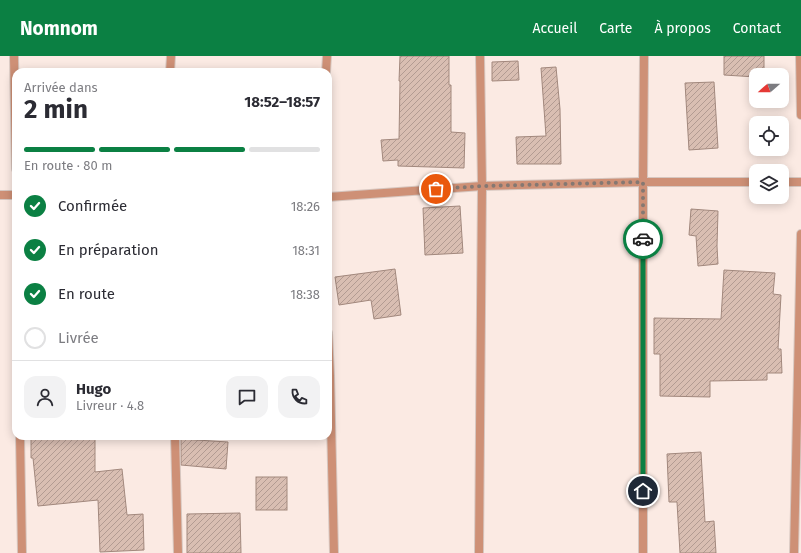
<!DOCTYPE html>
<html lang="fr">
<head>
<meta charset="utf-8">
<style>
  body { margin:0; font-family:"Fira Sans",sans-serif; background:#f2f2f3; color:#2b2b33; height:100vh; display:flex; flex-direction:column; font-size:15px; white-space:nowrap }
  * { box-sizing:border-box; margin:0 }
  p { font-size:13px; color:#7c7c81 }
  .icon { flex:none; width:22px; height:22px; fill:none; stroke:currentColor; stroke-width:2; stroke-linecap:round; stroke-linejoin:round }
  .map { position:relative; flex:1; overflow:hidden }
  .panel { position:absolute; left:12px; top:12px; width:320px; height:372px; display:flex; flex-direction:column; background:#fff; border-radius:12px; box-shadow:0 2px 10px #0003 }
  .panel>* { flex:none }
  .needle { width:26px; rotate:250deg }
  .controls { position:absolute; left:749px; top:12px; display:grid; gap:8px }
  .controls a { display:grid; place-items:center; width:40px; height:40px; border-radius:8px; background:#fff; box-shadow:0 2px 10px #0003; font-size:20px }
  .pin { position:absolute; display:grid; place-items:center; width:34px; height:34px; color:#fff; margin:-17px; border:2px solid #fff; border-radius:50%; box-shadow:0 1px 4px #0007 }
  .courier { position:absolute; display:grid; place-items:center; width:40px; height:40px; margin:-20px; border:3px solid #0b8043; border-radius:50%; background:#fff; color:#222; box-shadow:0 1px 5px #0007 }
  .summary em { font-style:normal; font-weight:700 }
  .summary div { display:flex; flex-direction:column-reverse }
  .summary { display:flex; align-items:center; justify-content:space-between; height:68px; padding:0 12px }
  h1 { font-size:26px; font-weight:700; line-height:30px }
  .bar { display:grid; grid-template-columns:repeat(4,1fr); gap:6px 4px; align-content:center; height:48px; padding:0 12px }
  .bar i { height:5px; border-radius:3px; background:#e1e1e2 }
  .bar .selected { background:#0b8043 }
  .bar p { grid-column:span 4 }
  .line { display:flex; align-items:center; gap:10px; padding:0 12px; border-top:1px solid #e1e1e2 }
  .line div { flex:1 }
  .round { display:grid; place-items:center; flex:none; width:42px; height:42px; border-radius:12px; background:#f2f2f3 }
  ol { padding:0 12px; list-style:none }
  li { display:flex; align-items:center; gap:12px; height:44px }
  li p { margin-inline-start:auto }
  li .icon { padding:4px; border-radius:50%; background:#0b8043; color:#fff; stroke-width:4 }
  li:last-child { color:#7c7c81 }
  li i { width:22px; height:22px; border:2px solid #e1e1e2; border-radius:50% }
  header { display:flex; align-items:center; gap:24px; box-sizing:border-box; height:56px; padding:0 20px; background:#0b8043; color:#fff }
  header strong { font-size:19px }
  nav { display:flex; gap:22px; margin-inline-start:auto; font-size:14px }
  .map>svg:first-child { display:block }
  .building { fill:url(#building-hatch); stroke:#a2887d }
  .lines { fill:none; stroke-linecap:round; stroke-linejoin:round }
  .minor-casing { stroke:#d7c7c0; stroke-width:10 }
  .minor { stroke:#ce9076; stroke-width:8 }
  .done { stroke:#857872; stroke-width:4; stroke-dasharray:0 7.2 }
  .route { stroke:#0b8043; stroke-width:5 }
</style>
</head>
<body>
<header>
<strong>Nomnom</strong>
<nav><a>Accueil</a><a>Carte</a><a>À propos</a><a>Contact</a></nav>
</header>
<div class="map">
<svg width="801" height="497" viewBox="0 0 801 497">
  <defs>
    <pattern id="building-hatch" width="6" height="6" patternUnits="userSpaceOnUse"><rect width="6" height="6" fill="#d9beb2"/><path d="M-1 1l2-2M0 6l6-6M5 7l2-2" fill="none" stroke="#b29b92"/></pattern>
  </defs>
  <rect width="100%" height="100%" fill="#fbeae3"/>
  <g class="building">
    <path d="M 400,0 L 449,0 L 449,29 L 451,29 L 451,76 L 465,77 L 464,112 L 398,110 L 398,104 L 383,105 L 381,84 L 399,83 L 400,25 L 399,25 Z"/>
    <path d="M 724,0 L 764,0 L 764,19 L 756,19 L 756,21 L 724,19 Z"/>
    <path d="M 518,5 L 519,24 L 492,25 L 492,6 Z"/>
    <path d="M 556,11 L 560,53 L 561,108 L 517,108 L 516,81 L 546,80 L 541,12 Z"/>
    <path d="M 714,26 L 718,92 L 689,94 L 685,27 Z"/>
    <path d="M 460,150 L 463,197 L 425,199 L 423,152 Z"/>
    <path d="M 691,153 L 718,155 L 717,190 L 718,208 L 698,210 L 696,180 L 689,179 Z"/>
    <path d="M 395,213 L 401,259 L 374,263 L 371,244 L 339,249 L 335,221 Z"/>
    <path d="M 724,214 L 775,217 L 773,238 L 781,239 L 778,293 L 781,293 L 782,317 L 767,317 L 767,324 L 710,325 L 710,341 L 660,340 L 660,298 L 654,298 L 654,262 L 721,263 Z"/>
    <path d="M 31,380 L 95,380 L 95,416 L 122,413 L 127,459 L 143,458 L 144,494 L 100,496 L 98,444 L 38,450 L 33,402 L 31,402 Z"/>
    <path d="M 181,383 L 228,386 L 226,413 L 181,409 Z"/>
    <path d="M 701,396 L 705,466 L 714,465 L 716,497 L 680,497 L 677,446 L 669,446 L 667,398 Z"/>
    <rect x="256" y="421" width="31" height="33"/>
    <path d="M 240,457 L 241,497 L 187,497 L 187,458 Z"/>
  </g>
  <g class="lines">
    <g class="minor-casing">
      <g id="minor">
        <path d="M 14,0 L 16,113"/>
        <path d="M 800,0 L 801,59"/>
        <path d="M 170,16 L 171,0"/>
        <path d="M 326,16 L 327,0"/>
        <path d="M 782,126 L 801,126"/>
        <path d="M 0,139 L 16,139"/>
        <path d="M 328,141 L 482,130 L 643,126 L 756,126"/>
        <path d="M 328,277 L 330,320 L 334,497"/>
        <path d="M 20,380 L 22,497"/>
        <path d="M 175,380 L 178,497"/>
        <path d="M 479,497 L 482,130 L 480,0"/>
        <path d="M 643,497 L 643,126 L 644,0"/>
        <path d="M 794,497 L 801,178"/>
      </g>
    </g>
    <use href="#minor" class="minor"/>
  </g>
  <g class="lines">
    <path class="done" d="M 436,133 L 482,130 L 643,126 L 643,183"/>
    <path class="route" d="M 643,183 L 643,435"/>
  </g>
</svg>
<div class="controls">
<a><svg class="needle" viewBox="-14 -14 28 28"><path d="M0-13l5 13h-10z" fill="#e53935"/><path d="M0 13l5-13h-10z" fill="#7c7c81"/></svg></a>
<a><svg class="icon" aria-label="locate" viewBox="0 0 24 24"><circle cx="12" cy="12" r="6"/><path d="M12 2v4M12 18v4M2 12h4M18 12h4"/></svg></a>
<a><svg class="icon" aria-label="layers" viewBox="0 0 24 24"><path d="M12 4l9 5-9 5-9-5zM3 14l9 5 9-5"/></svg></a>
</div>
<div class="pin" style="left:436px;top:133px;background:#ea580c"><svg class="icon" aria-label="bag" viewBox="0 0 24 24"><path d="M5 8h14l-1 12H6zM9 8a3 3 0 0 1 6 0"/></svg></div>
<div class="pin" style="left:643px;top:435px;background:#1f2937"><svg class="icon" aria-label="home" viewBox="0 0 24 24"><path d="M3 11l9-7 9 7M6 9v11h12V9"/></svg></div>
<div class="courier" style="left:643px;top:183px"><svg class="icon" aria-label="car" viewBox="0 0 24 24"><path d="M5 17H2v-5l4-1 3-4h7l3 4 3 1v5h-3M9 17h6M6 11h13"/><circle cx="7" cy="17" r="2"/><circle cx="17" cy="17" r="2"/></svg></div>
<section class="panel">
<div class="summary"><div><h1>2 min</h1><p>Arrivée dans</p></div><em>18:52–18:57</em></div>
<div class="bar"><i class="selected"></i><i class="selected"></i><i class="selected"></i><i></i><p>En route · 80 m</p></div>
<ol>
<li><svg class="icon" aria-label="check" viewBox="0 0 24 24"><path d="M5 12l5 5 9-10"/></svg>Confirmée<p>18:26</p></li>
<li><svg class="icon" aria-label="check" viewBox="0 0 24 24"><path d="M5 12l5 5 9-10"/></svg>En préparation<p>18:31</p></li>
<li><svg class="icon" aria-label="check" viewBox="0 0 24 24"><path d="M5 12l5 5 9-10"/></svg>En route<p>18:38</p></li>
<li><i></i>Livrée</li>
</ol>
<div class="line" style="height:72px"><a class="round"><svg class="icon" aria-label="person" viewBox="0 0 24 24"><circle cx="12" cy="8" r="4"/><path d="M4 21q1-7 8-7t8 7"/></svg></a><div><b>Hugo</b><p>Livreur · 4.8</p></div><a class="round"><svg class="icon" aria-label="chat" viewBox="0 0 24 24"><path d="M4 5h16v11H9l-5 4z"/></svg></a><a class="round"><svg class="icon" aria-label="phone" viewBox="0 0 24 24"><path d="M5 4h4l2 5-3 2q2 4 5 5l2-3 5 2v4C11 20 4 13 5 4z"/></svg></a></div>
</section>
</div>
</body>
</html>
